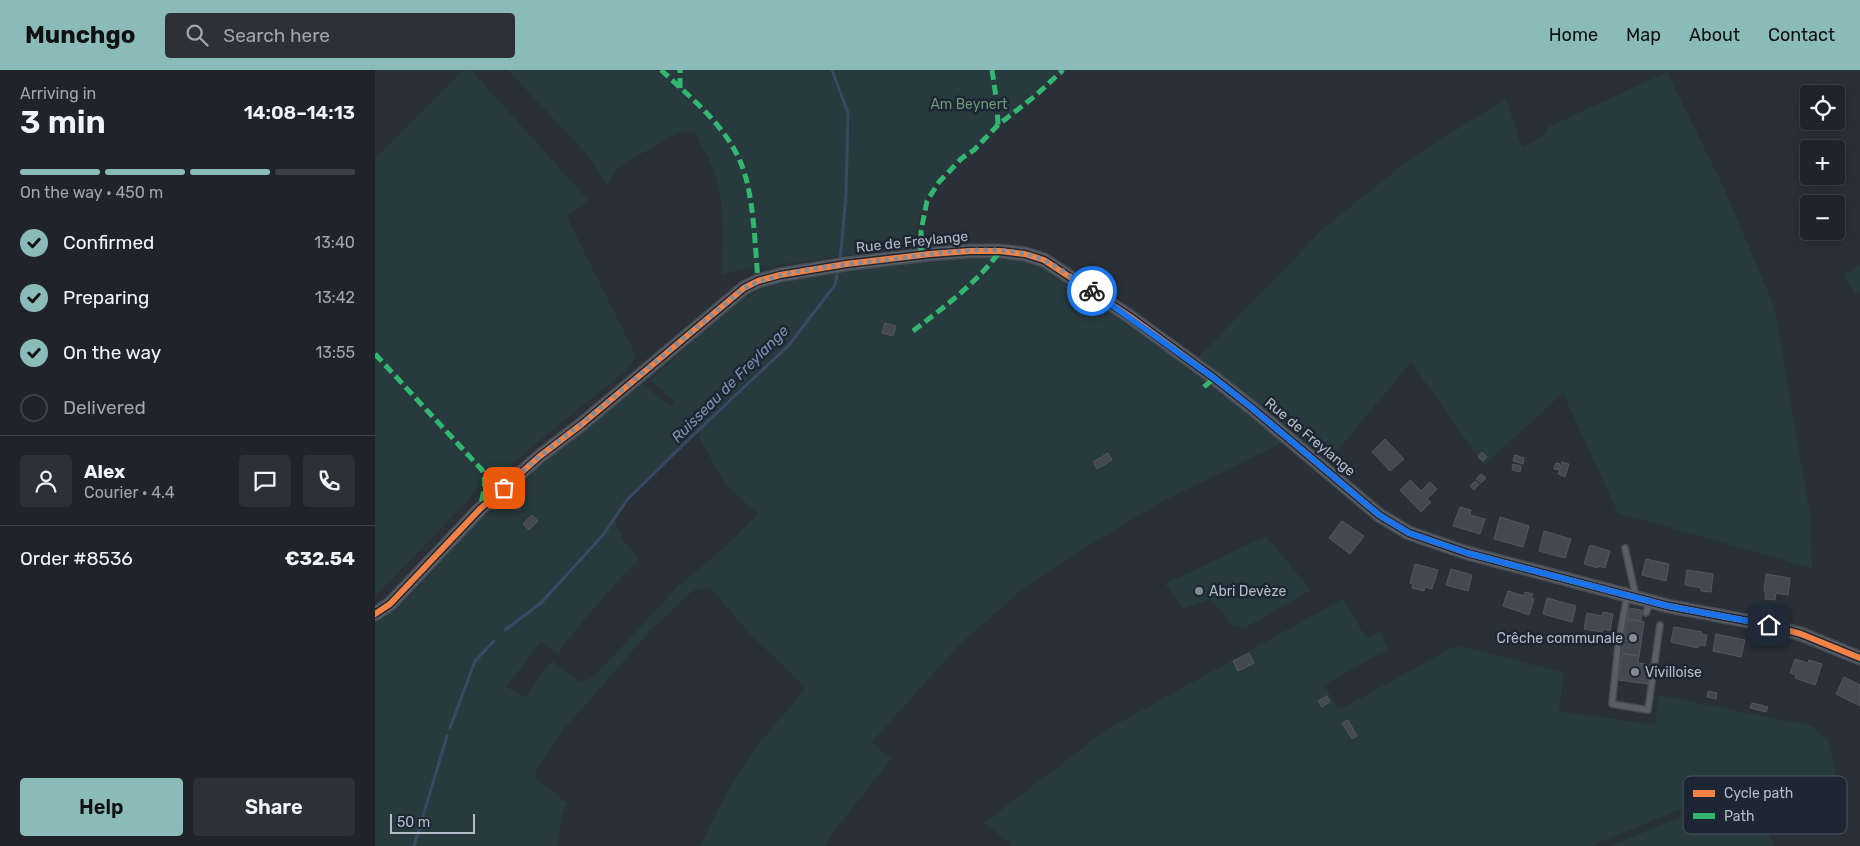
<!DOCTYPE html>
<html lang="en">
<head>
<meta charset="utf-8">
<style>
  body { margin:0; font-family:Rubik,sans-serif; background:#2d3036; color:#f1f3f6; height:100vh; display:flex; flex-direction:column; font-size:19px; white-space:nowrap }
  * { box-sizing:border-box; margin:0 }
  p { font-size:16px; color:#a2a4a8 }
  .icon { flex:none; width:28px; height:28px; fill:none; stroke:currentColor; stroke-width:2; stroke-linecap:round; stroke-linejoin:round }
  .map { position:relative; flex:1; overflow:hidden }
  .panel { display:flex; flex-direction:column; background:#20242a; width:375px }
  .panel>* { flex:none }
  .tools { position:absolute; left:1425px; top:15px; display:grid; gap:10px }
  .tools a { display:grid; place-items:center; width:45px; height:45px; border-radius:5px; background:#20242a; box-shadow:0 2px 12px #0003,0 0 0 1px #3d4147; font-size:25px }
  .scale { position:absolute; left:15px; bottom:12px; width:85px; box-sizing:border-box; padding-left:5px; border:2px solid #b4bcc9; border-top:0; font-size:14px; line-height:18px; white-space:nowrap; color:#b4bcc9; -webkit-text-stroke:4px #1d2633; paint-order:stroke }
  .pin { position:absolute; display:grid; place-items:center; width:42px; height:42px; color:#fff; margin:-21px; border-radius:10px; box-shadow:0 2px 8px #0006 }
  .courier { position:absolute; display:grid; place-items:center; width:50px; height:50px; margin:-25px; border:4px solid #1a73e8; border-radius:50%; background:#fff; color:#222; box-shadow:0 1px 6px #0007 }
  .overview em { font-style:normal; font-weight:600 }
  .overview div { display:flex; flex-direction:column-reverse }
  .overview { display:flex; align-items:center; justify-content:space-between; height:85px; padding:0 20px }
  h1 { font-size:32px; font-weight:600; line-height:38px }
  .bar { display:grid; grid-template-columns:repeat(4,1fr); gap:8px 5px; align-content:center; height:60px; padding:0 20px }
  .bar i { height:6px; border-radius:4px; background:#3d4147 }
  .bar .on { background:#8bbbb9 }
  .bar p { grid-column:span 4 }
  .line { display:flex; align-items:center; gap:12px; padding:0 20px; border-top:1px solid #3d4147 }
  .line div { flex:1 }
  .round { display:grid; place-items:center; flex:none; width:52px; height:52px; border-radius:5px; background:#2d3036 }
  ol { padding:0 20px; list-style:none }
  li { display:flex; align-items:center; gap:15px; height:55px }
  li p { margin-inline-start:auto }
  li .icon { padding:5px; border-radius:50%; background:#8bbbb9; color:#111; stroke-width:4 }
  li:last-child { color:#a2a4a8 }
  li i { width:28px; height:28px; border:2px solid #3d4147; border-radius:50% }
  .button { display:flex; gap:10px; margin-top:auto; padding:10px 20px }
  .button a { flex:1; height:58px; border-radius:5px; background:#8bbbb9; color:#111; font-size:20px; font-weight:600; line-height:58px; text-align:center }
  .button a+a { background:#2d3036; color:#f1f3f6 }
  header { display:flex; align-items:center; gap:30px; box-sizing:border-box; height:70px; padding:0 25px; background:#8bbbb9; color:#111 }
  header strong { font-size:24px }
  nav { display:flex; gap:28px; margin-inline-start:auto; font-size:18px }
  .search { width:350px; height:45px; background:#2d3036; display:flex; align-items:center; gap:12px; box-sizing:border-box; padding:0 18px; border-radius:5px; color:#a2a4a8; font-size:19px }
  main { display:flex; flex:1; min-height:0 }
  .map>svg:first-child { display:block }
  .green { fill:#273a3e; fill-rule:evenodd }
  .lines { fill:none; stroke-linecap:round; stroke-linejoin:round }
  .stream { stroke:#384963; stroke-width:3 }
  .building { fill:#444950; stroke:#52575f }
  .service-casing { stroke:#484c53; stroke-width:8 }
  .tertiary-casing { stroke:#484c53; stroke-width:15 }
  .service { stroke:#5a5e66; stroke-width:5 }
  .tertiary { stroke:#5a5e66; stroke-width:12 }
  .quiet { stroke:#33b770; stroke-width:5; stroke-dasharray:10 5; stroke-linecap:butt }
  .cycleway-casing { stroke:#1d2633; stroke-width:9 }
  .cycleway { stroke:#f48246; stroke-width:6 }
  .done { stroke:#848b96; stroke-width:5; stroke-dasharray:0 9 }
  .route { stroke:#1a73e8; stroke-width:6 }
  .poi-dot { fill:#848b96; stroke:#1d2633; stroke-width:2 }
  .labels { text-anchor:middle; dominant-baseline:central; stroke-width:5; stroke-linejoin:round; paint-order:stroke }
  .park-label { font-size:14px; fill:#6b9a76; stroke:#1d2633 }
  .street-label { font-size:14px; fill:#b4bcc9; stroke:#1d2633 }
  .poi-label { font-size:14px; fill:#b4bcc9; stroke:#1d2633; text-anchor:start }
  .water-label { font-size:15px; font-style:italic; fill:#7c92b1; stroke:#1d2633 }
  .key { fill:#1d2633; stroke:#4a5360; stroke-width:1 }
  .key-label { font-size:14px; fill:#b4bcc9 }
</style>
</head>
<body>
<header>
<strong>Munchgo</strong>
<div class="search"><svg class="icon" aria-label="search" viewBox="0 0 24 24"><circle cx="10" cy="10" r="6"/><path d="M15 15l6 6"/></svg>Search here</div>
<nav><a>Home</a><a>Map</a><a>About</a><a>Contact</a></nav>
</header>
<main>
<section class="panel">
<div class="overview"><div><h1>3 min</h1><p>Arriving in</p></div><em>14:08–14:13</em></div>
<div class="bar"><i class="on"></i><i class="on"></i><i class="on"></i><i></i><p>On the way · 450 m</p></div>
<ol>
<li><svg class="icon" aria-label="check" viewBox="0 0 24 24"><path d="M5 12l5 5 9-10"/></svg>Confirmed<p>13:40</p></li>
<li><svg class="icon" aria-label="check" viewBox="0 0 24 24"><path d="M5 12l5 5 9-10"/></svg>Preparing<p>13:42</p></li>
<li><svg class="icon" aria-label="check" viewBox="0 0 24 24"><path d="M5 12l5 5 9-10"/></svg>On the way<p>13:55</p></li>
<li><i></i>Delivered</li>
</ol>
<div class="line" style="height:90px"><a class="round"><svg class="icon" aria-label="person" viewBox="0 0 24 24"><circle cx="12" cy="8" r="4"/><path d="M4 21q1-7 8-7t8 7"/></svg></a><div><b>Alex</b><p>Courier · 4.4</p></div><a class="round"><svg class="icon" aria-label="chat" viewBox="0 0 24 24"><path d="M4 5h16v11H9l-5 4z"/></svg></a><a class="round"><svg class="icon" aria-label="phone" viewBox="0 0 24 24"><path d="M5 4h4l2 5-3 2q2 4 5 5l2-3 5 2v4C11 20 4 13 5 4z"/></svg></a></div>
<div class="line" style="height:65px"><div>Order #8536</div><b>€32.54</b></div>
<div class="button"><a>Help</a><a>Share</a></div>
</section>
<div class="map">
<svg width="1485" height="776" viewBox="0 0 1485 776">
  <rect width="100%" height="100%" fill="#2a3038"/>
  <g class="green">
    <path d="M 88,0 L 96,0 L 213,130 L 192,147 L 260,284 L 256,296 L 157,377 L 114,415 L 104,416 L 93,431 L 0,525 L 0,89 Z"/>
    <path d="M 133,0 L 688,0 L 660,26 L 623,55 L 599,80 L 569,103 L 551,129 L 536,176 L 395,196 L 382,195 L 347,205 C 348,169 351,130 337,96 C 332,84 325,73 319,61 L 304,62 L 243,97 L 233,115 L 216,89 Z"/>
    <path d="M 1292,2 L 1347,114 L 1399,236 L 1435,444 L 1437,498 L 1243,443 L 1188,323 L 1109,395 L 1036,292 L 948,398 L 818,293 L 949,158 L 1033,91 L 1131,28 L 1147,78 L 1170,65 L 1173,57 Z"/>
    <path d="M 593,186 C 620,186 642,186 668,196 L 811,295 L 908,372 L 783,434 L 705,481 L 644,522 L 585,574 L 497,672 L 516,689 L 458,763 L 450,776 L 325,776 L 351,724 L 382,676 L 431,618 L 374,563 L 335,517 L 320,520 L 310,527 L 276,560 L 189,659 L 161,701 L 161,708 L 193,734 L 188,742 L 182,776 L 0,776 L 0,553 C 42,525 72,481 109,446 C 159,398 214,356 268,314 L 296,337 L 299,331 L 275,310 L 360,234 L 381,221 L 406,211 L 495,197 ZM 324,360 L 325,369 L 350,414 L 383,444 L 341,485 L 304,515 L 219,607 L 205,612 L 177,591 L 150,627 L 131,617 L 166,572 L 183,583 C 208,550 234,519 264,490 L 248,470 L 239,449 L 252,430 Z"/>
    <path d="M 1485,195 L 1485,221 L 1480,225 L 1469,205 Z"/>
    <path d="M 891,466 L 936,520 L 870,558 L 859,556 L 835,529 L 808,539 L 790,514 Z"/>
    <path d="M 968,529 L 991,568 L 1005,561 L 1013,579 L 949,615 L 963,638 L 973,635 L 1082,575 L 1189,603 L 1184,641 L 1280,655 L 1284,625 L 1437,656 L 1454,671 L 1466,735 L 1392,750 L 1376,710 L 1216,776 L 635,776 L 637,774 L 609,753 L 731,660 Z"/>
    <path d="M 1373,719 L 1399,776 L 1236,776 Z"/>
  </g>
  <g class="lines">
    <g class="stream">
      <path d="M 457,0 L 473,43 L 471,125 L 465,191"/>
      <path d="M 130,560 L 166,533 L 228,465 L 252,430 L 312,371 L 414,275 L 460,215 L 463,199"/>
      <path d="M 75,658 L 100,591 L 119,571"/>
      <path d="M 39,776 L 72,666"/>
    </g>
  </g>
  <g class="building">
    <path d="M 510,253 L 521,256 L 518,266 L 507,263 Z"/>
    <path d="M 1010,369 L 1029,389 L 1015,401 L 997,382 Z"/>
    <path d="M 1107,382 L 1112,387 L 1108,391 L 1103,387 Z"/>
    <path d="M 733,383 L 737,390 L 722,399 L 718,392 Z"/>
    <path d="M 1140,385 L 1149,388 L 1148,394 L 1138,391 Z"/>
    <path d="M 1187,392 L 1194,394 L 1190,407 L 1183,404 Z"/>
    <path d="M 1181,393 L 1185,394 L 1183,400 L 1179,399 Z"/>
    <path d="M 1138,394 L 1146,396 L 1145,402 L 1137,400 Z"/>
    <path d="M 1106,404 L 1111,408 L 1106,413 L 1101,409 Z"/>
    <path d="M 1035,410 L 1046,421 L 1055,412 L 1062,419 L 1052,429 L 1056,432 L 1046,442 L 1025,420 Z"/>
    <path d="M 1100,411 L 1104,414 L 1099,420 L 1095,416 Z"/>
    <path d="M 1085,437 L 1096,440 L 1095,445 L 1110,449 L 1105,464 L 1078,456 Z"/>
    <path d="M 157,445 L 163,451 L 154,460 L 148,454 Z"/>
    <path d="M 1125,447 L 1154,456 L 1148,477 L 1119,469 Z"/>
    <path d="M 967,451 L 989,466 L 975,484 L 954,468 Z"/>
    <path d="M 1169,461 L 1196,469 L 1190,488 L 1164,481 Z"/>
    <path d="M 1215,475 L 1235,481 L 1230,498 L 1224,496 L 1223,498 L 1209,494 Z"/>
    <path d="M 1271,489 L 1294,494 L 1291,511 L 1267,505 Z"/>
    <path d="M 1040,494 L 1063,500 L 1057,519 L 1050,517 L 1049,521 L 1037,518 L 1038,514 L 1035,513 Z"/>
    <path d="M 1076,499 L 1097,505 L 1093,521 L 1071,515 Z"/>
    <path d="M 1312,500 L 1338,504 L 1336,522 L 1326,521 L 1326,518 L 1310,515 Z"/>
    <path d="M 1391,504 L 1415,508 L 1413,525 L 1401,523 L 1400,530 L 1390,529 L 1391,522 L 1389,521 Z"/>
    <path d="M 825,517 L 827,521 L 823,524 L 820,520 Z"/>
    <path d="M 1133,521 L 1149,526 L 1150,522 L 1158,524 L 1156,528 L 1159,529 L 1154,545 L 1128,536 Z"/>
    <path d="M 1172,528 L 1201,536 L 1197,552 L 1168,544 Z"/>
    <path d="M 1254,538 L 1267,540 L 1266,551 L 1252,549 Z"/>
    <path d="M 1228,542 L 1238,544 L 1235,561 L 1229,559 L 1227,562 L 1209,559 L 1212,543 L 1227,546 Z"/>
    <path d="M 1252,549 L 1269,552 L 1264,586 L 1247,583 Z"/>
    <path d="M 1299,557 L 1327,562 L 1326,564 L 1332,565 L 1330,576 L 1324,575 L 1323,578 L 1296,572 Z"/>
    <path d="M 1341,564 L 1370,570 L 1366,587 L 1338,581 Z"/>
    <path d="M 874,583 L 879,593 L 863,601 L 858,591 Z"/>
    <path d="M 1247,584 L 1264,586 L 1263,593 L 1276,595 L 1273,614 L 1243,610 Z"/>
    <path d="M 1420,589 L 1433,593 L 1434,590 L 1447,594 L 1440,615 L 1420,608 L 1421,605 L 1415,603 Z"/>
    <path d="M 1469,607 L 1485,615 L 1485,636 L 1461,624 Z"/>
    <path d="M 1333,621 L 1342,623 L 1341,629 L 1332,627 Z"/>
    <path d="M 952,626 L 955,632 L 947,637 L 943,631 Z"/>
    <path d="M 1377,633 L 1393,637 L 1391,642 L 1375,638 Z"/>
    <path d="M 973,650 L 982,666 L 977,669 L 967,653 Z"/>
  </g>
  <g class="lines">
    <g class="service-casing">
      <g id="service">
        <path d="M 1250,478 L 1261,527"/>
        <path d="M 1252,526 L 1243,576 L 1237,634 L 1273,640 L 1285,555"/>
        <path d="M 1271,543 L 1275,531"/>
      </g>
    </g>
    <g class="tertiary-casing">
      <path id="tertiary" d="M 0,544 L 15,534 L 105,439 L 165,386 L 207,354 L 369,218 L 383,211 L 405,205 L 471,194 L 555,184 L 595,181 L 625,181 L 650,184 L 669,190 L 754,246 L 839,308 L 877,338 L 1004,445 L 1034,463 L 1092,483 L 1293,536 L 1394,555 L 1426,564 L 1485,588"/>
    </g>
    <use href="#service" class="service"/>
    <use href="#tertiary" class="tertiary"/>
    <g class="quiet">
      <path d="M 286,0 C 315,27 349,54 365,91 C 379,122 380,177 383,211"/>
      <path d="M 617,0 L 622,34 L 623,55"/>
      <path d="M 305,18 L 305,0"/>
      <path d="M 546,185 L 546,161 L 552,131 L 564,112 L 587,88 L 599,80 L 623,55 L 660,26 L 688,0"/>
      <path d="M 538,261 C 569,237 602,213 625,181"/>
      <path d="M 0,284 L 107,400 C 113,412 107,426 105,439"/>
      <path d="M 829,317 L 839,308"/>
    </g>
    <g class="cycleway-casing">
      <path id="cycleway" d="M 0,544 L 15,534 L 105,439 L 165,386 L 207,354 L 369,218 L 383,211 L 405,205 L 471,194 L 555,184 L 595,181 L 625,181 L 650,184 L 669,190 L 754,246 L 839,308 L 877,338 L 1004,445 L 1034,463 L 1092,483 L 1293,536 L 1394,555 L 1426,564 L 1485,588"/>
    </g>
    <use href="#cycleway" class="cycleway"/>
  </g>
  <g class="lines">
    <path class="done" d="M 129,418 L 165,386 L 206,354 L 369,218 C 412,198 463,196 510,190 C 552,185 610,174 651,184 C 676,190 696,207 717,221"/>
    <path class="route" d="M 717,221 L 839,308 L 877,338 L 1004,445 L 1034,463 L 1092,483 L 1293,536 L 1394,555"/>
  </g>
  <g class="poi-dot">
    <circle cx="824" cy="521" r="5"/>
    <circle cx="1258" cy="568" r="5"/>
    <circle cx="1260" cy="602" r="5"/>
  </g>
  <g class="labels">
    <g class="park-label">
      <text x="594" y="34">Am Beynert</text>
    </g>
    <g class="street-label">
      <text transform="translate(537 172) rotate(-6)">Rue de Freylange</text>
      <text transform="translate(935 367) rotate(40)">Rue de Freylange</text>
    </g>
    <g class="poi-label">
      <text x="834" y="521">Abri Devèze</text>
      <text x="1248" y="568" text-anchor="end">Crêche communale</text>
      <text x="1270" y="602">Vivilloise</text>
    </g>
    <g class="water-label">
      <text transform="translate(355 314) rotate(-45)">Ruisseau de Freylange</text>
    </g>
  </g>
  <rect x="1308" y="706" width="164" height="58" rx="8" class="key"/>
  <rect x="1318" y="720" width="22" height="7" fill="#f48246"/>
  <rect x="1318" y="743" width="22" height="6" fill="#33b770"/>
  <g class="key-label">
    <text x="1349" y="728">Cycle path</text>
    <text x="1349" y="751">Path</text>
  </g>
</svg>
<div class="tools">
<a><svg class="icon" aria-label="locate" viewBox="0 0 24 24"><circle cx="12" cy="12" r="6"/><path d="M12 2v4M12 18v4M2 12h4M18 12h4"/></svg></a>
<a>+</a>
<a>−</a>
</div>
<div class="scale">50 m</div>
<div class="pin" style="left:129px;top:418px;background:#ea580c"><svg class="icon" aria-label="bag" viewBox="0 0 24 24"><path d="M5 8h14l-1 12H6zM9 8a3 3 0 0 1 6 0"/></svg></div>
<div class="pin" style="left:1394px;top:555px;background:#1f2937"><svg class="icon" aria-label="home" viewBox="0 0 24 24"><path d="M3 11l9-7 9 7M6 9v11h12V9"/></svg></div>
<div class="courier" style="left:717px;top:221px"><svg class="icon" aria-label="bike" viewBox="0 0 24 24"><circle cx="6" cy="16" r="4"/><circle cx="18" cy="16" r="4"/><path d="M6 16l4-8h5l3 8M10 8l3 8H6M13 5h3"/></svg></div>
</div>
</main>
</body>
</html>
